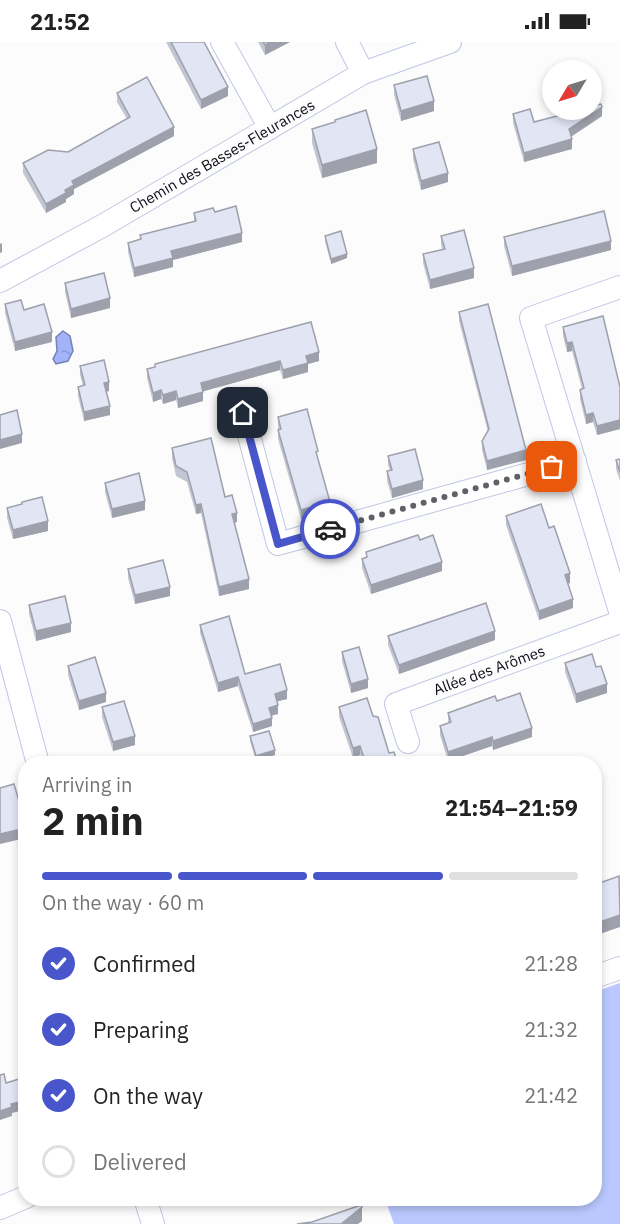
<!DOCTYPE html>
<html lang="en">
<head>
<meta charset="utf-8">
<style>
  body { margin:0; font-family:"IBM Plex Sans",sans-serif; background:#f6f6f6; color:#222; height:100vh; display:flex; flex-direction:column; font-size:22px; white-space:nowrap }
  * { box-sizing:border-box; margin:0 }
  p { font-size:20px; color:#767676 }
  .icon { flex:none; width:33px; height:33px; fill:none; stroke:currentColor; stroke-width:2; stroke-linecap:round; stroke-linejoin:round }
  .map { position:relative; flex:1; overflow:hidden }
  .details { position:absolute; left:18px; top:714px; width:584px; height:450px; display:flex; flex-direction:column; background:#fff; border-radius:24px; box-shadow:0 3px 9px #0003 }
  .details>* { flex:none }
  .needle { width:39px; rotate:232deg }
  .tools { position:absolute; left:542px; top:18px; display:grid; gap:12px }
  .tools a { display:grid; place-items:center; width:60px; height:60px; border-radius:50%; background:#fff; box-shadow:0 3px 9px #0003; font-size:30px }
  .pin { position:absolute; display:grid; place-items:center; width:51px; height:51px; color:#fff; margin:-26px; border-radius:12px; box-shadow:0 3px 9px #0006 }
  .courier { position:absolute; display:grid; place-items:center; width:60px; height:60px; margin:-30px; border:4px solid #4956cb; border-radius:50%; background:#fff; color:#222; box-shadow:0 2px 8px #0007 }
  .head em { font-style:normal; font-weight:700 }
  .head div { display:flex; flex-direction:column-reverse }
  .head { display:flex; align-items:center; justify-content:space-between; height:102px; padding:0 24px }
  h1 { font-size:39px; font-weight:700; line-height:45px }
  .bar { display:grid; grid-template-columns:repeat(4,1fr); gap:9px 6px; align-content:center; height:72px; padding:0 24px }
  .bar i { height:8px; border-radius:4px; background:#e0e0e0 }
  .bar .current { background:#4956cb }
  .bar p { grid-column:span 4 }
  ol { padding:0 24px; list-style:none }
  li { display:flex; align-items:center; gap:18px; height:66px }
  li p { margin-inline-start:auto }
  li .icon { padding:6px; border-radius:50%; background:#4956cb; color:#fff; stroke-width:4 }
  li:last-child { color:#767676 }
  li i { width:33px; height:33px; border:3px solid #e0e0e0; border-radius:50% }
  .status { display:flex; justify-content:space-between; align-items:center; height:42px; padding:0 30px; background:#fff; direction:ltr }
  .status svg { height:16px; fill:currentColor }
  .map>svg:first-child { display:block }
  .green { fill:#bac8ff }
  .water { fill:url(#water-ripples); stroke:#7582b5; stroke-width:1.5 }
  .lines { fill:none; stroke-linecap:round; stroke-linejoin:round }
  .minor-casing { stroke:#bfc7e3; stroke-width:24 }
  .minor { stroke:#fff; stroke-width:22 }
  .wall { fill:#c2c5d2 }
  .shaded-wall { fill:#9ea0ab }
  .building { fill:#e1e5f4; stroke:#9ea0ab; stroke-width:1.5 }
  .done { stroke:#5f6167; stroke-width:6; stroke-dasharray:0 10.8 }
  .route { stroke:#4956cb; stroke-width:8 }
  .labels { text-anchor:middle; dominant-baseline:central; stroke-width:4.5; stroke-linejoin:round; paint-order:stroke }
  .street-label { font-size:15px; fill:#0b0e17; stroke:#fcfcfc }
</style>
</head>
<body>
<div class="status"><b>21:52</b><svg viewBox="0 0 49 12"><path d="M0 12V9h3v3zM5 12V6h3v6zM10 12V3h3v9zM15 12V0h3v12zM26 1h20v11H26zM47 4h2v5h-2z"/></svg></div>
<div class="map">
<svg width="620" height="1182" viewBox="0 0 620 1182">
  <defs>
    <pattern id="water-ripples" width="26" height="14" patternUnits="userSpaceOnUse" patternTransform="scale(1.5)"><rect width="26" height="14" fill="#a3b3f9"/><path d="M2 4q2-2 4 0t4 0M15 11q2-2 4 0t4 0" fill="none" stroke="#8b99d5"/></pattern>
  </defs>
  <rect width="100%" height="100%" fill="#fcfcfc"/>
  <path class="green" d="M 620,941 L 620,1182 L 394,1182 L 385,1157 L 594,1156 L 594,950 Z"/>
  <path class="water" d="M 63,289 L 70,294 L 73,309 L 68,319 L 56,322 L 53,317 L 57,309 L 56,295 Z"/>
  <g class="lines">
    <g class="minor-casing">
      <g id="minor">
        <path d="M 222,0 L 270,86"/>
        <path d="M 347,0 L 363,31"/>
        <path d="M 0,239 L 104,183 L 363,31 L 450,0"/>
        <path d="M 620,245 L 531,276 L 620,569"/>
        <path d="M 243,371 L 278,502 L 575,419"/>
        <path d="M 0,579 L 38,722"/>
        <path d="M 408,700 L 396,662 L 620,580"/>
        <path d="M 594,935 L 620,926"/>
        <path d="M 145,1156 L 153,1182"/>
        <path d="M 0,1166 L 26,1155"/>
      </g>
    </g>
    <use href="#minor" class="minor"/>
  </g>
  <g class="wall">
    <path d="M 166,0 L 204,0 L 228,54 L 201,67 Z"/>
    <path d="M 258,0 L 290,0 L 265,13 Z"/>
    <path d="M 394,43 L 434,69 L 401,79 L 394,53 Z"/>
    <path d="M 117,51 L 174,94 L 74,147 L 74,152 L 66,157 L 66,160 L 46,171 L 23,131 L 23,121 L 68,110 L 127,77 L 117,60 Z"/>
    <path d="M 513,72 L 534,80 L 602,74 L 572,94 L 572,107 L 524,120 L 513,81 Z"/>
    <path d="M 312,87 L 377,121 L 322,136 L 312,101 Z"/>
    <path d="M 413,107 L 448,140 L 421,148 L 413,117 Z"/>
    <path d="M 215,170 L 242,200 L 173,218 L 173,225 L 134,235 L 128,210 L 128,201 L 140,197 L 140,193 L 194,179 L 194,171 Z"/>
    <path d="M 325,194 L 347,216 L 331,222 L 325,199 Z"/>
    <path d="M 441,194 L 474,236 L 430,247 L 423,221 L 423,212 L 442,207 L 441,203 Z"/>
    <path d="M 504,195 L 611,208 L 512,234 L 504,204 Z"/>
    <path d="M 65,241 L 110,266 L 71,276 L 65,250 Z"/>
    <path d="M 5,262 L 24,268 L 52,300 L 15,309 L 5,271 Z"/>
    <path d="M 459,270 L 526,418 L 487,428 L 482,408 L 482,399 L 488,390 L 459,279 Z"/>
    <path d="M 563,285 L 620,345 L 620,387 L 597,393 L 593,380 L 586,382 L 580,357 L 580,348 L 582,347 L 572,309 L 567,310 L 563,294 Z"/>
    <path d="M 319,319 L 308,322 L 308,330 L 283,337 L 280,328 L 203,349 L 203,359 L 178,366 L 176,358 L 163,362 L 161,357 L 153,360 L 147,336 L 147,327 L 155,325 L 155,322 Z"/>
    <path d="M 80,324 L 109,349 L 106,350 L 110,373 L 84,379 L 78,354 L 78,345 L 83,344 L 80,333 Z"/>
    <path d="M 278,375 L 318,418 L 330,469 L 301,477 L 278,397 Z"/>
    <path d="M 172,406 L 225,455 L 237,480 L 234,481 L 249,547 L 219,554 L 201,471 L 196,472 L 187,440 L 176,434 L 172,416 Z"/>
    <path d="M 388,414 L 423,447 L 392,456 L 387,439 L 387,429 L 390,429 L 388,423 Z"/>
    <path d="M 620,417 L 620,439 L 616,427 L 616,418 Z"/>
    <path d="M 105,441 L 145,468 L 112,476 L 105,450 Z"/>
    <path d="M 7,466 L 48,489 L 13,497 L 7,476 Z"/>
    <path d="M 506,474 L 549,486 L 570,541 L 568,541 L 573,566 L 539,578 L 506,483 Z"/>
    <path d="M 420,498 L 442,529 L 371,552 L 362,526 L 362,517 L 366,516 L 366,510 Z"/>
    <path d="M 128,527 L 170,554 L 135,562 L 128,536 Z"/>
    <path d="M 29,563 L 71,590 L 36,599 L 29,572 Z"/>
    <path d="M 200,583 L 245,632 L 287,657 L 277,659 L 278,672 L 271,674 L 272,684 L 253,690 L 238,644 L 218,650 L 200,591 Z"/>
    <path d="M 388,594 L 495,598 L 399,632 L 388,603 Z"/>
    <path d="M 342,610 L 368,646 L 351,651 L 342,619 Z"/>
    <path d="M 565,621 L 596,625 L 607,651 L 576,661 L 565,630 Z"/>
    <path d="M 68,624 L 106,660 L 79,668 L 68,633 Z"/>
    <path d="M 497,659 L 532,695 L 493,708 L 492,704 L 448,719 L 440,693 L 440,684 L 448,681 L 448,671 Z"/>
    <path d="M 102,665 L 135,703 L 113,709 L 102,675 Z"/>
    <path d="M 339,665 L 373,674 L 389,711 L 398,722 L 363,722 L 360,713 L 353,716 L 339,675 Z"/>
    <path d="M 250,694 L 275,713 L 256,719 L 250,699 Z"/>
  </g>
  <g class="shaded-wall">
    <path d="M 271,0 L 290,0 L 265,13 L 265,3 Z"/>
    <path d="M 228,45 L 228,54 L 201,67 L 201,58 Z"/>
    <path d="M 434,59 L 434,69 L 401,79 L 401,69 Z"/>
    <path d="M 602,65 L 602,74 L 569,96 L 569,87 Z"/>
    <path d="M 174,85 L 174,94 L 74,147 L 74,152 L 66,157 L 66,160 L 46,171 L 46,162 L 65,148 L 72,139 Z"/>
    <path d="M 572,97 L 572,107 L 524,120 L 524,111 Z"/>
    <path d="M 377,107 L 377,121 L 322,136 L 322,123 Z"/>
    <path d="M 448,131 L 448,140 L 421,148 L 421,139 Z"/>
    <path d="M 242,191 L 242,200 L 173,218 L 173,225 L 134,235 L 134,226 L 171,209 Z"/>
    <path d="M 611,199 L 611,208 L 512,234 L 512,224 Z"/>
    <path d="M 2,201 L 2,210 L 0,211 L 0,202 Z"/>
    <path d="M 347,212 L 347,216 L 331,222 L 331,217 Z"/>
    <path d="M 474,226 L 474,236 L 430,247 L 430,238 Z"/>
    <path d="M 110,256 L 110,266 L 71,276 L 71,267 Z"/>
    <path d="M 52,290 L 52,300 L 15,309 L 15,300 Z"/>
    <path d="M 572,300 L 572,309 L 567,310 L 567,301 Z"/>
    <path d="M 319,310 L 319,319 L 308,322 L 308,330 L 283,337 L 283,328 L 306,314 Z"/>
    <path d="M 280,319 L 280,328 L 201,350 L 201,341 Z"/>
    <path d="M 109,340 L 109,349 L 104,350 L 104,341 Z"/>
    <path d="M 161,348 L 161,357 L 153,360 L 153,351 Z"/>
    <path d="M 176,349 L 176,358 L 163,362 L 163,353 Z"/>
    <path d="M 203,350 L 203,359 L 178,366 L 178,357 Z"/>
    <path d="M 110,364 L 110,373 L 84,379 L 84,370 Z"/>
    <path d="M 593,371 L 593,380 L 586,382 L 586,373 Z"/>
    <path d="M 620,378 L 620,387 L 597,393 L 597,384 Z"/>
    <path d="M 22,392 L 22,401 L 0,407 L 0,398 Z"/>
    <path d="M 526,408 L 526,418 L 487,428 L 487,419 Z"/>
    <path d="M 423,438 L 423,447 L 392,456 L 392,447 Z"/>
    <path d="M 145,459 L 145,468 L 112,476 L 112,467 Z"/>
    <path d="M 330,460 L 330,469 L 301,477 L 301,468 Z"/>
    <path d="M 201,462 L 201,471 L 196,472 L 196,463 Z"/>
    <path d="M 237,471 L 237,480 L 232,482 L 232,472 Z"/>
    <path d="M 48,479 L 48,489 L 13,497 L 13,488 Z"/>
    <path d="M 442,520 L 442,529 L 371,552 L 371,543 Z"/>
    <path d="M 570,531 L 570,541 L 565,543 L 565,533 Z"/>
    <path d="M 249,537 L 249,547 L 219,554 L 219,545 Z"/>
    <path d="M 170,545 L 170,554 L 135,562 L 135,553 Z"/>
    <path d="M 573,557 L 573,566 L 539,578 L 539,569 Z"/>
    <path d="M 71,581 L 71,590 L 36,599 L 36,589 Z"/>
    <path d="M 495,589 L 495,598 L 399,632 L 399,623 Z"/>
    <path d="M 238,635 L 238,644 L 218,650 L 218,641 Z"/>
    <path d="M 368,637 L 368,646 L 351,651 L 351,642 Z"/>
    <path d="M 607,642 L 607,651 L 576,661 L 576,652 Z"/>
    <path d="M 287,648 L 287,657 L 275,660 L 275,652 Z"/>
    <path d="M 106,651 L 106,660 L 79,668 L 79,659 Z"/>
    <path d="M 278,663 L 278,672 L 269,674 L 269,666 Z"/>
    <path d="M 272,676 L 272,684 L 253,690 L 253,682 Z"/>
    <path d="M 532,686 L 532,695 L 493,708 L 493,699 Z"/>
    <path d="M 135,694 L 135,703 L 113,709 L 113,700 Z"/>
    <path d="M 492,695 L 492,704 L 448,719 L 448,710 Z"/>
    <path d="M 360,704 L 360,713 L 353,716 L 353,706 Z"/>
    <path d="M 275,708 L 275,713 L 256,719 L 256,714 Z"/>
    <path d="M 26,786 L 26,796 L 0,802 L 0,792 Z"/>
    <path d="M 620,873 L 620,885 L 594,894 L 594,882 Z"/>
    <path d="M 24,1059 L 24,1068 L 12,1071 L 12,1074 L 0,1078 L 0,1069 L 11,1062 Z"/>
    <path d="M 362,1165 L 362,1179 L 358,1182 L 341,1182 Z"/>
  </g>
  <g class="building">
    <path d="M 171,0 L 204,0 L 228,45 L 201,58 Z"/>
    <path d="M 263,0 L 271,0 L 265,3 Z"/>
    <path d="M 427,34 L 434,59 L 401,69 L 394,43 Z"/>
    <path d="M 147,35 L 174,85 L 72,139 L 74,143 L 65,148 L 66,151 L 46,162 L 23,121 L 48,108 L 68,110 L 130,75 L 117,51 Z"/>
    <path d="M 601,62 L 602,65 L 569,87 L 572,97 L 524,111 L 513,72 L 530,67 L 534,80 L 580,68 L 591,68 L 591,64 Z"/>
    <path d="M 366,68 L 377,107 L 322,123 L 312,87 L 335,80 L 335,78 Z"/>
    <path d="M 439,100 L 448,131 L 421,139 L 413,107 Z"/>
    <path d="M 236,164 L 242,191 L 171,209 L 173,216 L 134,226 L 128,201 L 141,197 L 140,193 L 196,179 L 194,171 L 213,166 L 215,170 Z"/>
    <path d="M 604,169 L 611,199 L 512,224 L 504,195 Z"/>
    <path d="M 464,188 L 474,226 L 430,238 L 423,212 L 445,207 L 441,194 Z"/>
    <path d="M 341,189 L 347,212 L 331,217 L 325,194 Z"/>
    <path d="M 104,231 L 110,256 L 71,267 L 65,241 Z"/>
    <path d="M 21,258 L 24,268 L 44,262 L 52,290 L 15,300 L 5,262 Z"/>
    <path d="M 488,262 L 526,408 L 487,419 L 482,399 L 489,387 L 459,270 Z"/>
    <path d="M 603,274 L 620,345 L 620,378 L 597,384 L 593,371 L 586,373 L 580,348 L 584,346 L 572,300 L 567,301 L 563,285 Z"/>
    <path d="M 311,280 L 319,310 L 306,314 L 308,321 L 283,328 L 280,319 L 201,341 L 203,350 L 178,357 L 176,349 L 163,353 L 161,348 L 153,351 L 147,327 L 155,325 L 155,322 Z"/>
    <path d="M 104,318 L 109,340 L 104,341 L 110,364 L 84,370 L 78,345 L 85,343 L 80,324 Z"/>
    <path d="M 307,367 L 318,409 L 316,410 L 330,460 L 301,468 L 278,388 L 281,387 L 278,375 Z"/>
    <path d="M 17,368 L 22,392 L 0,398 L 0,373 Z"/>
    <path d="M 211,396 L 225,455 L 232,453 L 237,471 L 232,472 L 249,537 L 219,545 L 201,462 L 196,463 L 187,430 L 176,424 L 172,406 Z"/>
    <path d="M 415,407 L 423,438 L 392,447 L 387,429 L 392,428 L 388,414 Z"/>
    <path d="M 620,417 L 620,430 L 616,418 Z"/>
    <path d="M 139,431 L 145,459 L 112,467 L 105,441 Z"/>
    <path d="M 42,455 L 48,479 L 13,488 L 7,466 L 22,462 L 22,460 Z"/>
    <path d="M 541,462 L 549,486 L 554,484 L 570,531 L 565,533 L 573,557 L 539,569 L 506,474 Z"/>
    <path d="M 418,493 L 420,498 L 433,493 L 442,520 L 371,543 L 362,517 L 367,515 L 366,510 Z"/>
    <path d="M 163,518 L 170,545 L 135,553 L 128,527 Z"/>
    <path d="M 65,554 L 71,581 L 36,589 L 29,563 Z"/>
    <path d="M 486,561 L 495,589 L 399,623 L 388,594 Z"/>
    <path d="M 229,574 L 245,632 L 280,622 L 287,648 L 275,652 L 278,663 L 269,666 L 272,676 L 253,682 L 238,635 L 218,641 L 200,583 Z"/>
    <path d="M 359,605 L 368,637 L 351,642 L 342,610 Z"/>
    <path d="M 592,612 L 596,625 L 601,624 L 607,642 L 576,652 L 565,621 Z"/>
    <path d="M 95,615 L 106,651 L 79,659 L 68,624 Z"/>
    <path d="M 520,651 L 532,686 L 493,699 L 492,695 L 448,710 L 440,684 L 451,680 L 448,671 L 495,654 L 497,659 Z"/>
    <path d="M 367,656 L 373,674 L 378,675 L 389,711 L 394,710 L 398,722 L 366,722 L 360,704 L 353,706 L 339,665 Z"/>
    <path d="M 124,659 L 135,694 L 113,700 L 102,665 Z"/>
    <path d="M 269,689 L 275,708 L 256,714 L 250,694 Z"/>
    <path d="M 230,716 L 232,722 L 212,722 Z"/>
    <path d="M 14,742 L 26,783 L 26,786 L 0,792 L 0,746 Z"/>
    <path d="M 619,834 L 620,873 L 594,882 L 594,843 Z"/>
    <path d="M 4,1032 L 6,1041 L 19,1037 L 24,1059 L 11,1062 L 12,1065 L 0,1069 L 0,1033 Z"/>
    <path d="M 361,1163 L 362,1165 L 341,1182 L 297,1182 L 312,1180 Z"/>
  </g>
  <g class="lines">
    <path class="done" d="M 330,487 L 552,425"/>
    <path class="route" d="M 243,371 L 278,502 L 330,487"/>
  </g>
  <g class="labels">
    <g class="street-label">
      <text transform="translate(222 114) rotate(-30)">Chemin des Basses-Fleurances</text>
      <text transform="translate(489 628) rotate(-20)">Allée des Arômes</text>
    </g>
  </g>
</svg>
<div class="tools">
<a><svg class="needle" viewBox="-14 -14 28 28"><path d="M0-13l5 13h-10z" fill="#e53935"/><path d="M0 13l5-13h-10z" fill="#767676"/></svg></a>
</div>
<div class="pin" style="left:552px;top:425px;background:#ea580c"><svg class="icon" aria-label="bag" viewBox="0 0 24 24"><path d="M5 8h14l-1 12H6zM9 8a3 3 0 0 1 6 0"/></svg></div>
<div class="pin" style="left:243px;top:371px;background:#1f2937"><svg class="icon" aria-label="home" viewBox="0 0 24 24"><path d="M3 11l9-7 9 7M6 9v11h12V9"/></svg></div>
<div class="courier" style="left:330px;top:487px"><svg class="icon" aria-label="car" viewBox="0 0 24 24"><path d="M5 17H2v-5l4-1 3-4h7l3 4 3 1v5h-3M9 17h6M6 11h13"/><circle cx="7" cy="17" r="2"/><circle cx="17" cy="17" r="2"/></svg></div>
<section class="details">
<div class="head"><div><h1>2 min</h1><p>Arriving in</p></div><em>21:54–21:59</em></div>
<div class="bar"><i class="current"></i><i class="current"></i><i class="current"></i><i></i><p>On the way · 60 m</p></div>
<ol>
<li><svg class="icon" aria-label="check" viewBox="0 0 24 24"><path d="M5 12l5 5 9-10"/></svg>Confirmed<p>21:28</p></li>
<li><svg class="icon" aria-label="check" viewBox="0 0 24 24"><path d="M5 12l5 5 9-10"/></svg>Preparing<p>21:32</p></li>
<li><svg class="icon" aria-label="check" viewBox="0 0 24 24"><path d="M5 12l5 5 9-10"/></svg>On the way<p>21:42</p></li>
<li><i></i>Delivered</li>
</ol>
</section>
</div>
</body>
</html>
